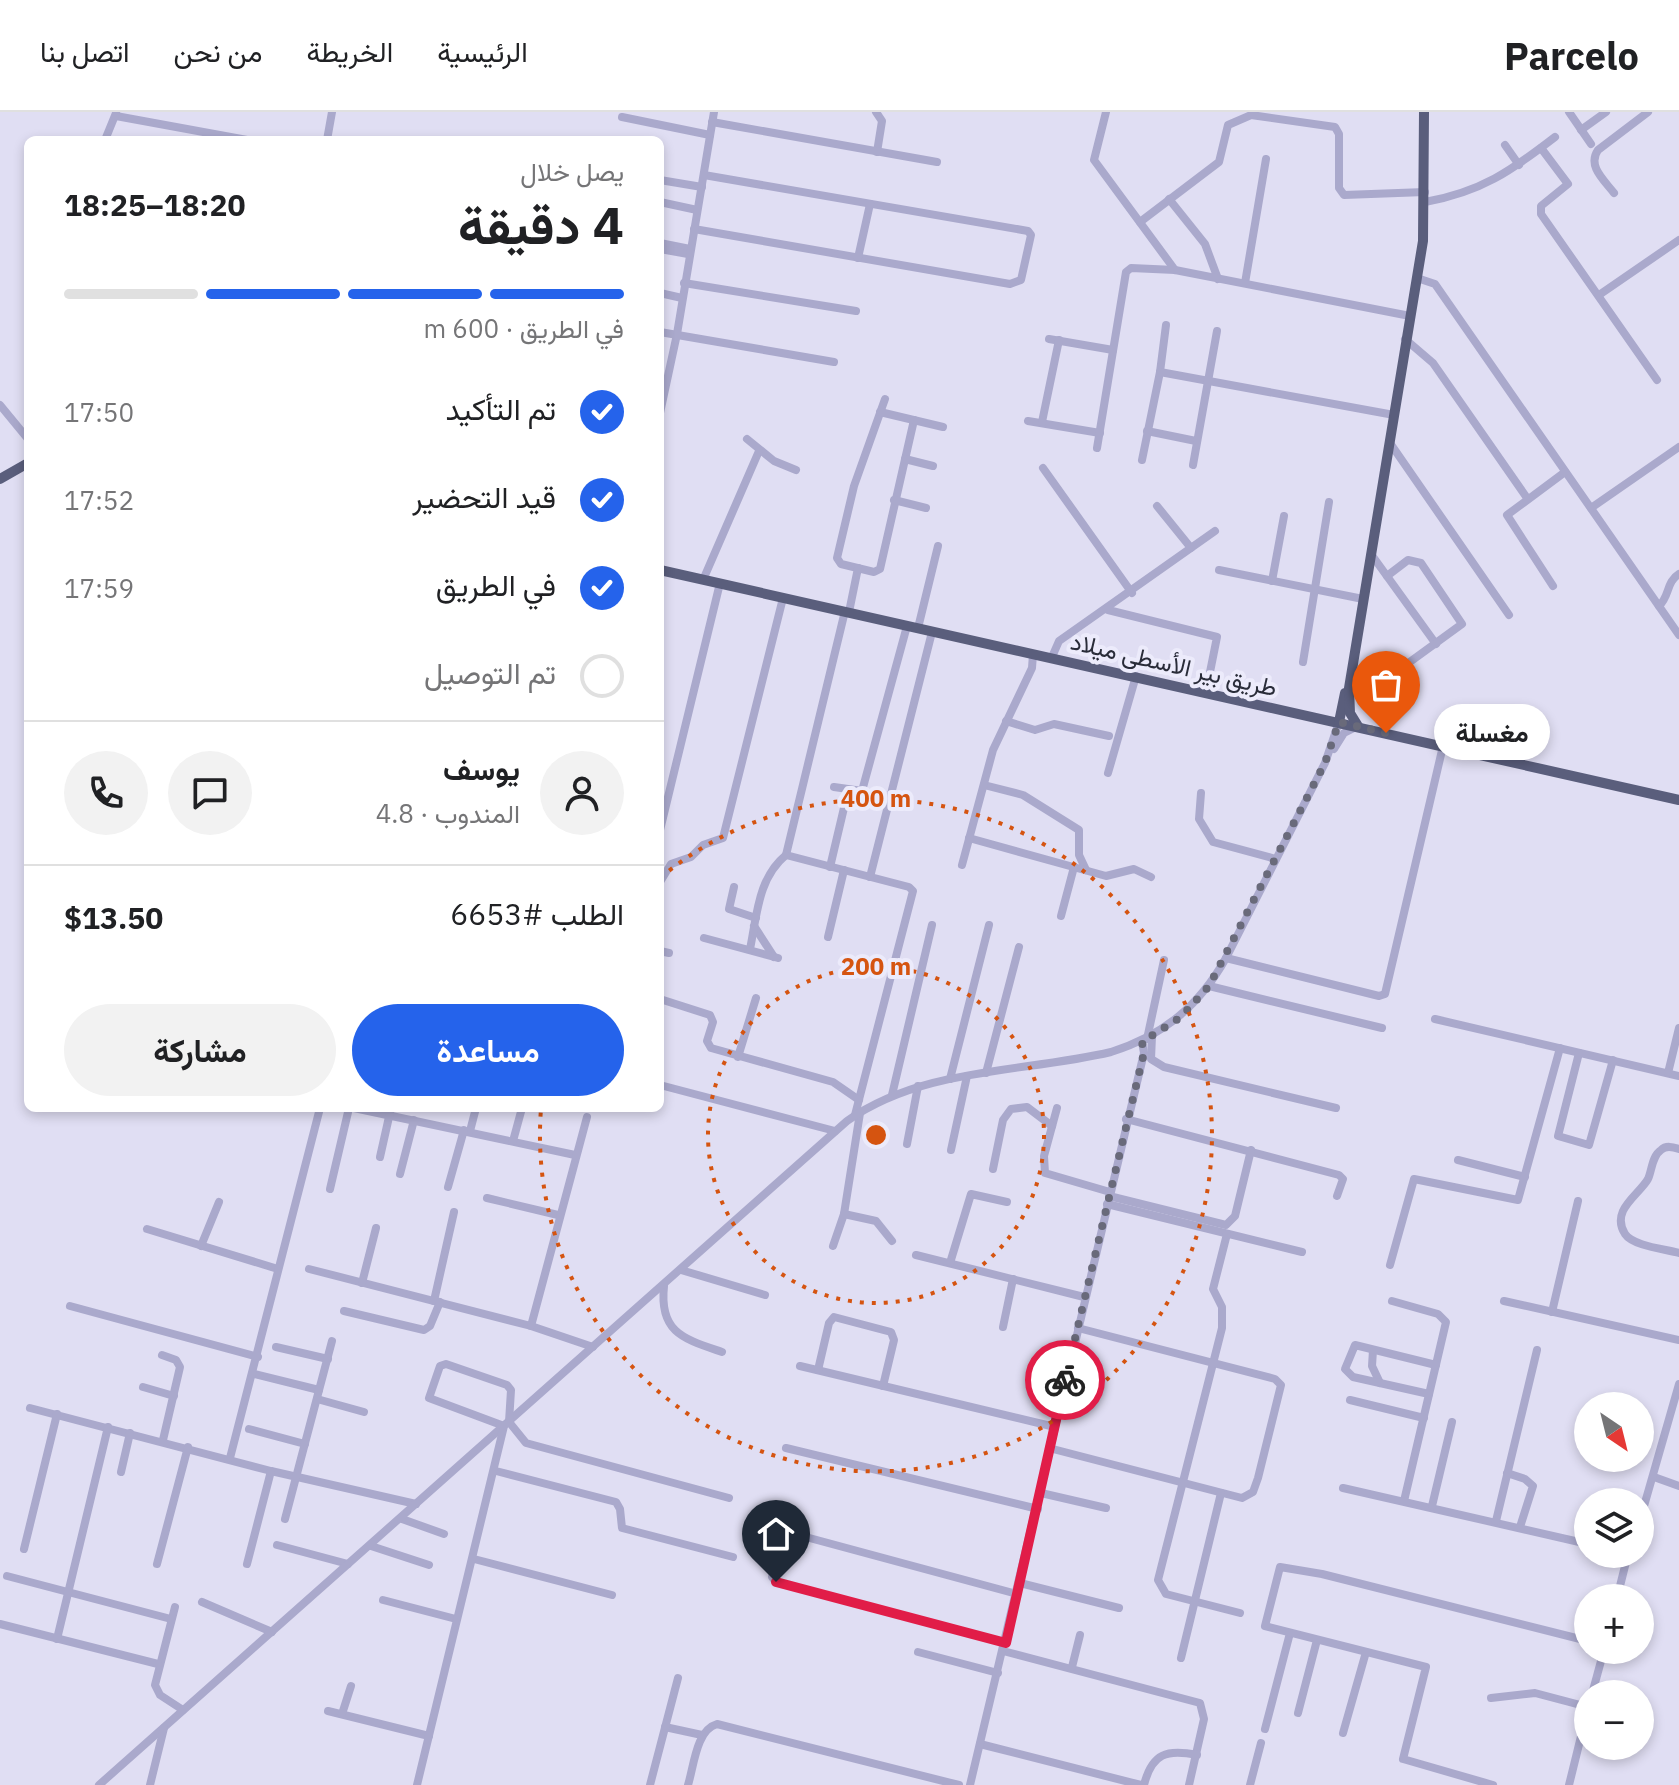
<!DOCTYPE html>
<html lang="ar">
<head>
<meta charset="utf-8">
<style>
  body { margin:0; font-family:"IBM Plex Sans",Vazirmatn,sans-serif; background:#f2f2f2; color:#202124; direction:rtl; height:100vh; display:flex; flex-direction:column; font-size:30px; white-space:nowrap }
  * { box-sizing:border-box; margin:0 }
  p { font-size:26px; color:#757577 }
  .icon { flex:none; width:44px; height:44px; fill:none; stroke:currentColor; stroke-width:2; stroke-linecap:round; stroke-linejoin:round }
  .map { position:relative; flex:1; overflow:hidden; direction:ltr }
  .details { position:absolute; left:24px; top:24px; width:640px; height:976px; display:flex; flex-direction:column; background:#fff; border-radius:12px; box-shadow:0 4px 12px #0003; direction:rtl }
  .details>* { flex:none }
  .needle { width:52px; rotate:145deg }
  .fabs { position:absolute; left:1574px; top:1280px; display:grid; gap:16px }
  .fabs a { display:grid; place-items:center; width:80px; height:80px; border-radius:50%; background:#fff; box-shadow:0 4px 12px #0003; font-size:40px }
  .pin { position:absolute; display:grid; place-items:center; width:68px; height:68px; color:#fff; margin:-82px -34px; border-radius:50% 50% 50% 0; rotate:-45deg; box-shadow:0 0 8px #0007 }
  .pin .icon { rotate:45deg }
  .courier { position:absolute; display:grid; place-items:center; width:80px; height:80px; margin:-40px; border:6px solid #e11d48; border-radius:50%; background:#fff; color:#222; box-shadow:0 2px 10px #0007 }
  .bubble { position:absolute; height:56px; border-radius:28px; background:#fff; box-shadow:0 4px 12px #0003; font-size:26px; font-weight:700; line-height:56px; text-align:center; direction:rtl }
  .head em { font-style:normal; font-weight:700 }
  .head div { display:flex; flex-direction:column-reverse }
  .head { display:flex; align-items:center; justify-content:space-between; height:136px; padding:0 40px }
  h1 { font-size:52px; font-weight:700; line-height:60px }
  .bar { display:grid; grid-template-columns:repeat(4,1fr); gap:12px 8px; align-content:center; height:96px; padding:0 40px }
  .bar i { height:10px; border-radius:6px; background:#e0e0e0 }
  .bar .current { background:#2563eb }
  .bar p { grid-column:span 4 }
  .line { display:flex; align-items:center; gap:20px; padding:0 40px; border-top:2px solid #e0e0e0 }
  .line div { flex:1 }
  .round { display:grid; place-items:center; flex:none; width:84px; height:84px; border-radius:42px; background:#f2f2f2 }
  ol { padding:0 40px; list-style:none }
  li { display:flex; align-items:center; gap:24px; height:88px }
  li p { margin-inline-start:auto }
  li .icon { padding:8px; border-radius:50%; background:#2563eb; color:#fff; stroke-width:4 }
  li:last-child { color:#757577 }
  li i { width:44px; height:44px; border:4px solid #e0e0e0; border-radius:50% }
  .action { display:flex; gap:16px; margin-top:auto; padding:16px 40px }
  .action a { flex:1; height:92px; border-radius:48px; background:#2563eb; color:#fff; font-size:32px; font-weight:700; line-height:92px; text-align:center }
  .action a+a { background:#f2f2f2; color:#202124 }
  header { display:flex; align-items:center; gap:48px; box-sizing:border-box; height:112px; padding:0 40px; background:#fff; border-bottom:2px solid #e0e0e0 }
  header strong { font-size:38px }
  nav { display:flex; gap:44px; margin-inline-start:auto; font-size:28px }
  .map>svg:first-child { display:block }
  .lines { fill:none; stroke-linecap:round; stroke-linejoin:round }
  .minor { stroke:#aaa9cc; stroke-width:8 }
  .major { stroke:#5a5e7c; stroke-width:10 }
  .done { stroke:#696a7a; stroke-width:8; stroke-dasharray:0 14.4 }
  .route { stroke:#e11d48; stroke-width:10 }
  .ring { fill:none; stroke:#d55410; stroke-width:4; stroke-dasharray:4 8 }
  .labels { text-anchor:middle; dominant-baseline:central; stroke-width:8; stroke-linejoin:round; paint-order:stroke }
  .street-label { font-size:24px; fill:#292c39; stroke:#ecebfb }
  .centre { fill:#d55410; stroke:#ecebfb; stroke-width:4 }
  .ring-label { font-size:24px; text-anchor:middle; font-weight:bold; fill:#d55410; stroke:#ecebfb; stroke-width:8; stroke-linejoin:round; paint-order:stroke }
</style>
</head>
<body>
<header>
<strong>Parcelo</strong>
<nav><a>الرئيسية</a><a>الخريطة</a><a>من نحن</a><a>اتصل بنا</a></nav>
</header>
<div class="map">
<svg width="1679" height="1673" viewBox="0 0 1679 1673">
  <rect width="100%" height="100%" fill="#e0def3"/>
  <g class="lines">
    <g class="minor">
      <path d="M 876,0 L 882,9 L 877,40"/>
      <path d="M 1106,0 L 1094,48 L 1175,158"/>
      <path d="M 1569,0 L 1591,32"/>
      <path d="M 116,4 L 247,28"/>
      <path d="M 622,5 L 710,23"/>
      <path d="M 712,10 L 937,50"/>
      <path d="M 1581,18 L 1606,0"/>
      <path d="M 105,28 L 116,1"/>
      <path d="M 327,28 L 332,0"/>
      <path d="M 1505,33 L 1519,53"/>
      <path d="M 1541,36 L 1568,72 L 1541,94 L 1541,102 L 1657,268"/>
      <path d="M 660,68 L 702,75"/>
      <path d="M 1614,81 C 1604,68 1587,54 1598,38 L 1648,0"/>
      <path d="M 1169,87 L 1205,132 L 1218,167"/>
      <path d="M 660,90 L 697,98"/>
      <path d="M 1425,90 C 1481,80 1511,59 1555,25"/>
      <path d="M 1140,110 L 1219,50 L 1228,13 L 1251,3 L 1335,15 L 1339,22 L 1339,76 L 1344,83 L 1425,80"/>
      <path d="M 694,117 L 1010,172 L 1021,168 L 1031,123 L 1028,119 L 704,63"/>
      <path d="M 660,131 L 690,137"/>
      <path d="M 660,137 L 688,142"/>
      <path d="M 858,146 L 870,92"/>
      <path d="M 1417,166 L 1435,172 L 1679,523"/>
      <path d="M 684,171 L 856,199"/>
      <path d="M 1245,171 L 1266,47"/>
      <path d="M 660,181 L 682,186"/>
      <path d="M 1599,183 L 1679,128"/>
      <path d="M 660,220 L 834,250"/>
      <path d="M 1049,227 L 1113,238"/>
      <path d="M 1405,227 L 1433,251 L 1527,386"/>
      <path d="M 1160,260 L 1166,213"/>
      <path d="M 885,287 L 854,374 L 837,446 L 841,452 L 874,460 L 880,457 L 914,308"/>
      <path d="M 0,293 L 28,327"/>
      <path d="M 880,300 L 943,315"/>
      <path d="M 660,301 L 677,222 L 714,0"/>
      <path d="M 1028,309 L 1100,321"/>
      <path d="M 1042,310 L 1059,228"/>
      <path d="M 1147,319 L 1196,329"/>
      <path d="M 747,327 L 774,349 L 796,358"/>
      <path d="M 1390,331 L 1509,503"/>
      <path d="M 1097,336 L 1126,160 L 1131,156 L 1175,158 L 1410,204"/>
      <path d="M 905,347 L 933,354"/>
      <path d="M 1142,348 L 1160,260 L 1394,303"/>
      <path d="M 1193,353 L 1217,219"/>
      <path d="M 1043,356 L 1132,481"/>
      <path d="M 894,388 L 926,396"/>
      <path d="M 1157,394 L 1191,436"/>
      <path d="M 1591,396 L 1679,335"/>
      <path d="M 1371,442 L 1436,532"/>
      <path d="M 1219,458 L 1363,487"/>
      <path d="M 1387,464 L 1408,448 L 1421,451 L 1462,512 L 1407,552"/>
      <path d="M 703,468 L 759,339"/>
      <path d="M 1272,469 L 1284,404"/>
      <path d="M 1553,474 L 1507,403 L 1565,360"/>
      <path d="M 1659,494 C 1670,484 1666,470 1679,462"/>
      <path d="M 1108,498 L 1217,525 L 1206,580"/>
      <path d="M 845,499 L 786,743 L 909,775 L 913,779 L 855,1003"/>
      <path d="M 849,500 L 858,456"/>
      <path d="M 918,516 L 938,434"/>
      <path d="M 1052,545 L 1059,529 L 1215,419"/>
      <path d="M 1303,550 L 1329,390"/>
      <path d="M 1006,609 L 1035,618 L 1054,612 L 1109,624"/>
      <path d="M 1334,637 L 1344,621 L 1358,614"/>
      <path d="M 1108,661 L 1136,564"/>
      <path d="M 984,673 L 1023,683 L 1079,718 L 1079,743 L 1086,758"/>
      <path d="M 834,675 L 862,679 L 907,514"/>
      <path d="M 1201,681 L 1199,707 L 1213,730 L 1276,747"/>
      <path d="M 660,718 L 720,471"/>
      <path d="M 969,726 L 1106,764 L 1134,757 L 1151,765"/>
      <path d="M 962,753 L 993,638 L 1032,556 L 1033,542"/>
      <path d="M 830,755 L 848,679"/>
      <path d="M 870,765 L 932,520"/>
      <path d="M 660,770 L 671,752 L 691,745 L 703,733 L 723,726 L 783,486"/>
      <path d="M 734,775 L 729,797 L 756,806"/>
      <path d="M 1061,804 L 1074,755"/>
      <path d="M 754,814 L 774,845"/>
      <path d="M 828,825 L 844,758"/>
      <path d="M 704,826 L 778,846"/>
      <path d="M 750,837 C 757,803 758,766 786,743"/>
      <path d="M 660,839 L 669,841"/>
      <path d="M 1226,846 L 1379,884 L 1385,882 L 1443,634"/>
      <path d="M 1209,874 L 1382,916"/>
      <path d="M 660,887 L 710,903 L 713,910 L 707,929 L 711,936 L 833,970 L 859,988"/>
      <path d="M 1435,907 L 1679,964"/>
      <path d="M 1152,924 L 1151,947 L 1164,955 L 1336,996"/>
      <path d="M 1147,927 L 1164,848"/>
      <path d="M 1579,941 L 1558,1024 L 1589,1033 L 1613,948"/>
      <path d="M 738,945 L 756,886"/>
      <path d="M 986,961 L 1019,835"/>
      <path d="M 1668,961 L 1679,916"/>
      <path d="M 950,967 L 989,813"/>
      <path d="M 660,973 L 835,1019"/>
      <path d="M 892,983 L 932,813"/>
      <path d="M 354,996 L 575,1043"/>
      <path d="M 1057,996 L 1044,1044 L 1045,1061 L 1110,1080"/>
      <path d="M 1126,1007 L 1339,1063 L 1343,1067 L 1337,1084"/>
      <path d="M 470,1019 L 476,996"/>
      <path d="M 513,1029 L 522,996"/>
      <path d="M 907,1032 L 918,974"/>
      <path d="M 1679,1037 C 1673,1035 1666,1033 1661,1038 C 1652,1044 1652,1058 1648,1067 C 1639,1083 1610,1098 1625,1122 C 1633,1134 1665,1137 1679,1141"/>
      <path d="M 951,1038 L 967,964"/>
      <path d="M 380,1045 L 391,996"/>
      <path d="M 1458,1048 L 1525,1065"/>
      <path d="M 993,1057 L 1003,1008 L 1011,997 L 1027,995 L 1052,1014"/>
      <path d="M 400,1062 L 414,1008"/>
      <path d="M 448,1075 L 464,1018"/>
      <path d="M 330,1077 L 349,996"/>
      <path d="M 1109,1084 L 1226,1113 L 1235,1104 L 1251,1038"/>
      <path d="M 487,1086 L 558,1103"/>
      <path d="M 1107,1092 L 1302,1140"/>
      <path d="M 844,1102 L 876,1109 L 892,1129"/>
      <path d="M 147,1117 L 278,1157"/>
      <path d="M 1227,1122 L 1213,1177 L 1222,1195 L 1222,1216 L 1158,1468 L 1166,1482 L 1240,1501"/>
      <path d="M 201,1134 L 219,1090"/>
      <path d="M 833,1134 L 844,1102 L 860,1001"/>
      <path d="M 916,1143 L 1084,1185"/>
      <path d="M 950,1151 L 971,1082 L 1007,1090"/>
      <path d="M 1390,1153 L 1414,1067 L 1518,1088 L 1560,936"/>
      <path d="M 309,1157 L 531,1214 L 593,1235"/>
      <path d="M 681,1158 L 765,1183"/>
      <path d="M 362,1171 L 376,1116"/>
      <path d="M 664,1174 C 659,1221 684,1227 722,1240"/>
      <path d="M 434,1189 L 454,1100"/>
      <path d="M 1392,1189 L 1438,1202 L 1446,1210 L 1404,1389"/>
      <path d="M 1504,1189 L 1679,1228"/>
      <path d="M 70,1194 L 258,1245"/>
      <path d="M 344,1199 L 424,1218 L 430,1214 L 440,1190"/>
      <path d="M 1552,1200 L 1578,1089"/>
      <path d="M 531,1214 L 587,1005"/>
      <path d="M 1003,1215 L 1013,1167"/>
      <path d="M 276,1235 L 328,1247"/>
      <path d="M 1373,1238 L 1372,1254 L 1380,1271"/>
      <path d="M 162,1243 L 176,1248 L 180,1255 L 163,1328"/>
      <path d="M 800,1254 L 1055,1315"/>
      <path d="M 818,1258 L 829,1211 L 834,1205 L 891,1220 L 894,1228 L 883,1274"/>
      <path d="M 254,1262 L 319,1278"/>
      <path d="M 143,1275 L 174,1284"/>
      <path d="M 1429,1282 L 1353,1265 L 1345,1257 L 1355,1233 L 1436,1253"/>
      <path d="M 317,1287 L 364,1300"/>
      <path d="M 1350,1288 L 1424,1306"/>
      <path d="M 30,1296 L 271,1359 L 416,1392"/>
      <path d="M 249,1317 L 305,1332"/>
      <path d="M 786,1336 L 1038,1397"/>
      <path d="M 1049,1336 L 1242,1386 L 1253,1380 L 1258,1366 L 1281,1273 L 1275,1267 L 1078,1216"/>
      <path d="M 230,1346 L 320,996"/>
      <path d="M 496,1359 L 616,1390 L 620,1397 L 622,1416 L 733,1445"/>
      <path d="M 121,1360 L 130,1321"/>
      <path d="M 1507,1361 L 1525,1367 L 1533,1374 L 1520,1415"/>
      <path d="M 1654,1365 L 1679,1374"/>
      <path d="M 1343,1376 L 1588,1432"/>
      <path d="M 1041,1381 L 1106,1396"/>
      <path d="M 1432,1394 L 1452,1310"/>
      <path d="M 285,1407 L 332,1229"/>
      <path d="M 402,1407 L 444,1422"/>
      <path d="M 1640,1408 L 1679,1272"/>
      <path d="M 1496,1409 L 1537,1238"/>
      <path d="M 277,1433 L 348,1452"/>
      <path d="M 371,1434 L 429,1453"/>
      <path d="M 24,1437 L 57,1302"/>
      <path d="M 474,1447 L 612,1483"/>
      <path d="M 157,1452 L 188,1335"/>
      <path d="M 247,1452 L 271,1359"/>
      <path d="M 7,1464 L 171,1507"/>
      <path d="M 1020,1471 L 1119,1496"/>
      <path d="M 1617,1486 L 1628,1442"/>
      <path d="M 383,1488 L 456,1507"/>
      <path d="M 202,1490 L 272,1520"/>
      <path d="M 175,1495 L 155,1573 L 160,1583 L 183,1598"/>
      <path d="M 0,1512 L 158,1552"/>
      <path d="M 57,1527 L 108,1315"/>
      <path d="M 1006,1531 L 776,1470 L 772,1465 L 782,1424 L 791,1421 L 1017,1482"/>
      <path d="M 1003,1539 L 1200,1591 L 1204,1607 L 1189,1673"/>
      <path d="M 918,1540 L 998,1561"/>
      <path d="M 1181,1546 L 1221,1381"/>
      <path d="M 1072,1555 L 1080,1523"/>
      <path d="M 1592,1582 L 1604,1538"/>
      <path d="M 1491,1586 L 1535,1581 L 1588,1595"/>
      <path d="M 328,1599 L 429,1624"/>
      <path d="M 1298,1601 L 1317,1528"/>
      <path d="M 342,1602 L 351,1574"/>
      <path d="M 665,1615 L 702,1623"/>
      <path d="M 1265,1617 L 1290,1521"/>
      <path d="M 1343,1621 L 1366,1540"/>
      <path d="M 980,1632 L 1141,1673"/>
      <path d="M 99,1673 L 847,1009 C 924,955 1022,961 1111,940 C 1164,923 1199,894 1226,846 L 1325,651 L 1339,610"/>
      <path d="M 150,1673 L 164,1616"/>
      <path d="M 417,1673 L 504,1314 L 429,1286 L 440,1254 L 446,1252 L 507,1273 L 511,1278 L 509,1310 L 526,1331 L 729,1386"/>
      <path d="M 650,1673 L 678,1566"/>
      <path d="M 688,1673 C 694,1654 696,1618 717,1612 L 959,1673"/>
      <path d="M 970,1673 L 1144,941 L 1142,930"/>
      <path d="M 1144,1673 C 1152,1641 1167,1637 1197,1643"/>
      <path d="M 1250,1673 L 1261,1631"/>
      <path d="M 1493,1673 L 1403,1647 L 1426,1555 L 1265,1514 L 1280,1455 L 1322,1462 L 1588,1529"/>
      <path d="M 1569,1673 L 1588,1596"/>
    </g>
    <g class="major">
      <path d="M 0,367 L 28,351"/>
      <path d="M 660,458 L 1679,688"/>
      <path d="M 1339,610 L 1345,581"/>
      <path d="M 1358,614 L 1350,601 L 1349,576 L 1423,129 L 1424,0"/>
    </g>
  </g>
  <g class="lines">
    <path class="done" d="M 1065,1268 L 1144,941 L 1142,930 L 1181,905 L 1209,874 L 1325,651 L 1339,610 L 1386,621"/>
    <path class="route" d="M 776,1470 L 1006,1531 L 1065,1268"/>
  </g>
  <g class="ring">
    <circle cx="876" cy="1023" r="168"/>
    <path d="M660 766A336 336 0 1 1 541 997"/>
  </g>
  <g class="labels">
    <g class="street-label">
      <text transform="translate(1174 552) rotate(13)">طريق بير الأسطى ميلاد</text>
    </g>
  </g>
  <circle cx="876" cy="1023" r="12" class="centre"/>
  <g class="ring-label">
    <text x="876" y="695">400 m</text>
    <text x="876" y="863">200 m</text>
  </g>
</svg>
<div class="fabs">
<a><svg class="needle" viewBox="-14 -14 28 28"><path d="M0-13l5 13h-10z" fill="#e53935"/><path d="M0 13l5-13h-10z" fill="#757577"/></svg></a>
<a><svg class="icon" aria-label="layers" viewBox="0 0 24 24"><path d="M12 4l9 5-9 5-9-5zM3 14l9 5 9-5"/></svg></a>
<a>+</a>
<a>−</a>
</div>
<div class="pin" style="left:1386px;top:621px;background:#ea580c"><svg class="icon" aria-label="bag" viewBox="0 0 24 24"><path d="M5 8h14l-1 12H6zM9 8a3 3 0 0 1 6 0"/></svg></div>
<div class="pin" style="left:776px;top:1470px;background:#1f2937"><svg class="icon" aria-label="home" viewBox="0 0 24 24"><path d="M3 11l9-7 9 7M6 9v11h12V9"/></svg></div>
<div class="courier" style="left:1065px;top:1268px"><svg class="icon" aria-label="bike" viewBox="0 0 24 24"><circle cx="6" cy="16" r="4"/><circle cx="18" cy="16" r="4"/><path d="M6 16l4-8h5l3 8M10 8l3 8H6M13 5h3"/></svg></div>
<div class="bubble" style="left:1434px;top:592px;width:116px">مغسلة</div>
<section class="details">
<div class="head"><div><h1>4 دقيقة</h1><p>يصل خلال</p></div><em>18:20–18:25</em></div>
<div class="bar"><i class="current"></i><i class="current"></i><i class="current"></i><i></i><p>في الطريق · 600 m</p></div>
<ol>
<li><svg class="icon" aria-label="check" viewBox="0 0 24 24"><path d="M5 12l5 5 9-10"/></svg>تم التأكيد<p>17:50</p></li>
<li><svg class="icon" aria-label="check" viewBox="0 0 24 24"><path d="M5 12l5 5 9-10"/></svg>قيد التحضير<p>17:52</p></li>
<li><svg class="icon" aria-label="check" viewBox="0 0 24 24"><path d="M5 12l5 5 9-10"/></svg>في الطريق<p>17:59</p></li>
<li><i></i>تم التوصيل</li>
</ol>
<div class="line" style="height:144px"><a class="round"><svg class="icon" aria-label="person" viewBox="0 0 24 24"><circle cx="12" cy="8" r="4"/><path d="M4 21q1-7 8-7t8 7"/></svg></a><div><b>يوسف</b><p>المندوب · 4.8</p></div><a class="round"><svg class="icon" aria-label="chat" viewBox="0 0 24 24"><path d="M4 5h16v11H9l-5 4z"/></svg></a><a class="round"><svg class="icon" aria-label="phone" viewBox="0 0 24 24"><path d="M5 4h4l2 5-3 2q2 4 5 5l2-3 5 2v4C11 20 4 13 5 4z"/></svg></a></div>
<div class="line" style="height:104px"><div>الطلب #6653</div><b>$13.50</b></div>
<div class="action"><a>مساعدة</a><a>مشاركة</a></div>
</section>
</div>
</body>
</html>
